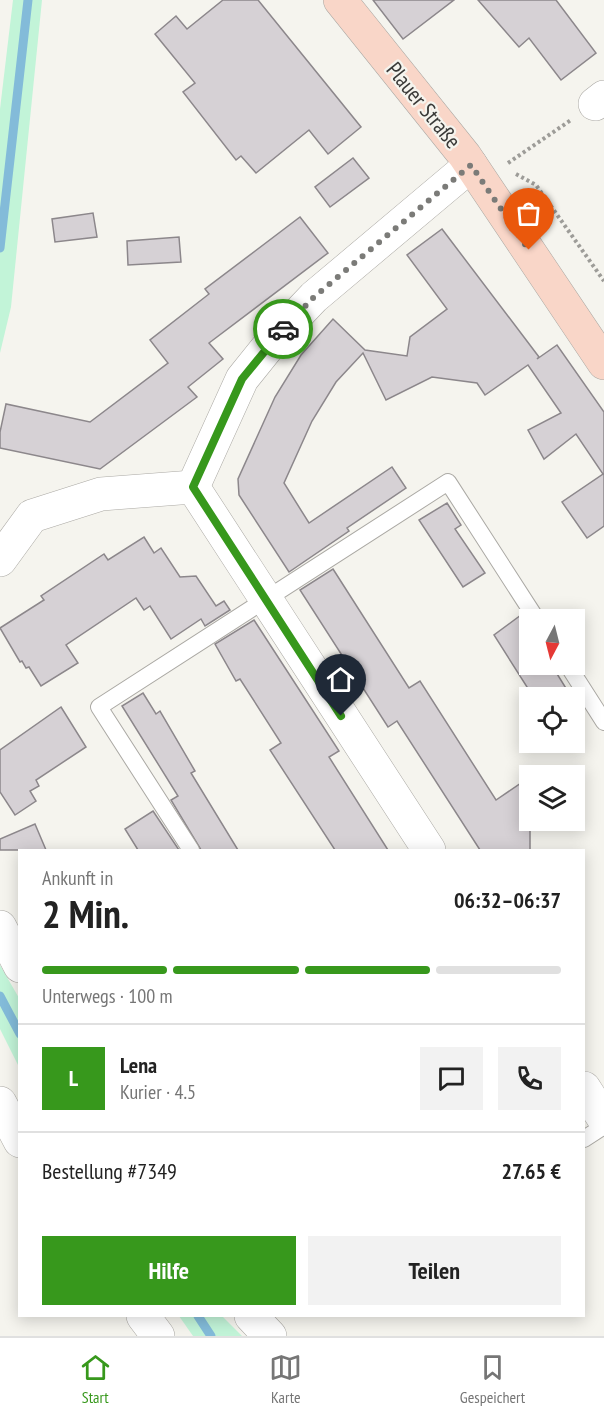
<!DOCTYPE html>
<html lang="de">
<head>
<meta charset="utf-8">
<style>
  body { margin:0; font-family:"PT Sans Narrow",sans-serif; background:#f2f2f2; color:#222; height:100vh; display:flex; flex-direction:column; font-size:22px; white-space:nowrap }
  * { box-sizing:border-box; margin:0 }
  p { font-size:20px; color:#767676 }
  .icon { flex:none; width:33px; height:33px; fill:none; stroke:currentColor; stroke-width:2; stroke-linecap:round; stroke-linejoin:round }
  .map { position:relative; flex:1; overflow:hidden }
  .side { position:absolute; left:18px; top:849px; width:567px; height:468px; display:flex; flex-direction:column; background:#fff; border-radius:0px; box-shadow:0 3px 15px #0003 }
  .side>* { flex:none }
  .needle { width:39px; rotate:187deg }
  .fabs { position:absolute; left:519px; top:609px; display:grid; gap:12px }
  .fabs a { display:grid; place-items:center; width:66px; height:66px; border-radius:0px; background:#fff; box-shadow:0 3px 15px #0003; font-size:30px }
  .pin { position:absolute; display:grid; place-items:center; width:51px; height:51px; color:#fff; margin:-62px -26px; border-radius:50% 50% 50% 0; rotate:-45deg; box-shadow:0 0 6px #0007 }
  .pin .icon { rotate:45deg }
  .courier { position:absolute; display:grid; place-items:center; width:60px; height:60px; margin:-30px; border:4px solid #37981c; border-radius:50%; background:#fff; color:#222; box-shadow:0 2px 8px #0007 }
  .overview em { font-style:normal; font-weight:700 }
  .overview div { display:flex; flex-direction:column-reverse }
  .overview { display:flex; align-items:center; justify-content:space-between; height:102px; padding:0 24px }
  h1 { font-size:39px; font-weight:700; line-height:45px }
  .bar { display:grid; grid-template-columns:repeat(4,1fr); gap:9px 6px; align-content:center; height:72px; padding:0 24px }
  .bar i { height:8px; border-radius:4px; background:#e0e0e0 }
  .bar .selected { background:#37981c }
  .bar p { grid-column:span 4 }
  .line { display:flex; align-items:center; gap:15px; padding:0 24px; border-top:2px solid #e0e0e0 }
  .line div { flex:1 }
  .round { display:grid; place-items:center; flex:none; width:63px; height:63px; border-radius:0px; background:#f2f2f2 }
  .action { display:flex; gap:12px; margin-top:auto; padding:12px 24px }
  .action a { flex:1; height:69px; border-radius:0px; background:#37981c; color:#fff; font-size:24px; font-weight:700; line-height:69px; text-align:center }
  .action a+a { background:#f2f2f2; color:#222 }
  .dock { display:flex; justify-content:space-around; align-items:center; height:84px; border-top:2px solid #e0e0e0; background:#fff; font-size:16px; color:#767676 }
  .dock a { display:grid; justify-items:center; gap:3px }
  .dock .selected { color:#37981c }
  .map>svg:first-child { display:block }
  .green { fill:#c2f4d8 }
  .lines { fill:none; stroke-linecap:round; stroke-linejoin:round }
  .stream { stroke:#83bbd9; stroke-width:9 }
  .building { fill:#d6d1d5; stroke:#8c878b; stroke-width:1.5 }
  .service-casing { stroke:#aba9a4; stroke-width:18 }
  .minor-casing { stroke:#aba9a4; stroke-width:34 }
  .secondary-casing { stroke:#aba9a4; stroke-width:34 }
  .path { stroke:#9d9c98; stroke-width:4; stroke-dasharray:3 3; stroke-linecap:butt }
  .service { stroke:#fff; stroke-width:16 }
  .minor { stroke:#fff; stroke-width:33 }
  .secondary { stroke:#f9d6c8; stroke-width:33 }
  .done { stroke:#7b7b78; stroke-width:6; stroke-dasharray:0 10.8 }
  .route { stroke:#37981c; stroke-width:8 }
  .labels { text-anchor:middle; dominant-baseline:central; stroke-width:4.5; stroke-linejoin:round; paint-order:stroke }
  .street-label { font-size:22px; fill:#3a3a38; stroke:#f5f4ee }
</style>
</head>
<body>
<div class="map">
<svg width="604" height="1336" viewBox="0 0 604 1336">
  <rect width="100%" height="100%" fill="#f5f4ee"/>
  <g class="green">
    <path d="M 13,0 L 42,0 L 11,307 L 0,353 L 0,109 Z"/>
    <path d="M 0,965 L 19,998 L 19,1067 L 0,1029 Z"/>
    <path d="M 179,1316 L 222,1316 L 242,1336 L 193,1336 Z"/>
  </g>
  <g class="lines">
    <g class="stream">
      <path d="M 0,248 L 28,0"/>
      <path d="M 0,996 L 20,1034"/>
      <path d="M 198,1316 L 211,1336"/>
    </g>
  </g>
  <g class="building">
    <path d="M 223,0 L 258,0 L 361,127 L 328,154 L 309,130 L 256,173 L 241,156 L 236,160 L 183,92 L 195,83 L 155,34 L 176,16 L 187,29 Z"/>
    <path d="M 373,0 L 454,0 L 403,39 Z"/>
    <path d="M 478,0 L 556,0 L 596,53 L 561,80 L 529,38 L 519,47 Z"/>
    <path d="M 353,158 L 369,178 L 330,207 L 315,187 Z"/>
    <path d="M 93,213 L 97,237 L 55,242 L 52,219 Z"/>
    <path d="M 300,217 L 328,253 L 209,343 L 223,359 L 188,387 L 197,397 L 100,469 L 0,448 L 0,432 L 6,404 L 90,422 L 168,363 L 150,340 L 209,294 L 205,289 Z"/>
    <path d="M 442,229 L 539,357 L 537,359 L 557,345 L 604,412 L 604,526 L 587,538 L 562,502 L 603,474 L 576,434 L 544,459 L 528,430 L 561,413 L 528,365 L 485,395 L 477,383 L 432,377 L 386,400 L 363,353 L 336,382 L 312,421 L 284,483 L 309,523 L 392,467 L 406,488 L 347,528 L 349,531 L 289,572 L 239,495 L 238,479 L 275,397 L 301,355 L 333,319 L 365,350 L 407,356 L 410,337 L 447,309 L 407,255 Z"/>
    <path d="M 179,237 L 181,262 L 128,265 L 127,241 Z"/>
    <path d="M 447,503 L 461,525 L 455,529 L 485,573 L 463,587 L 419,520 Z"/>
    <path d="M 144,537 L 154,553 L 161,548 L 180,577 L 196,576 L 216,606 L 224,601 L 230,610 L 205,626 L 201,619 L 171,639 L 150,606 L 144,610 L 136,598 L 66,645 L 78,663 L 41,686 L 29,667 L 26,668 L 22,661 L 20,662 L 0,628 L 44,600 L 41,596 L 104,554 L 108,560 Z"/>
    <path d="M 333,569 L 409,688 L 420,681 L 496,800 L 530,777 L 530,850 L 480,850 L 397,721 L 388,727 L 300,590 Z"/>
    <path d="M 521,615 L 530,627 L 530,664 L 551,664 L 572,698 L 534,698 L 494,635 Z"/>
    <path d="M 254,620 L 339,751 L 329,757 L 388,850 L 335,850 L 270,750 L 281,743 L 240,679 L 236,681 L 215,644 Z"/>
    <path d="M 143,693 L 156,714 L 160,711 L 195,771 L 191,773 L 238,850 L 201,850 L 171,800 L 178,796 L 122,706 Z"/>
    <path d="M 61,707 L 86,747 L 36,780 L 39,786 L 30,791 L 36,801 L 15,815 L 0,792 L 0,750 Z"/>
    <path d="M 153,811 L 179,850 L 138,850 L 125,829 Z"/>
    <path d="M 35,824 L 46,850 L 0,850 L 0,839 Z"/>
  </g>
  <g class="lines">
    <g class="service-casing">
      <g id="service">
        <path d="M 567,664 L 604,722"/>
        <path d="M 191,850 L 99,707 L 448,482 L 537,620"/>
        <path d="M 584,1139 L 604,1126"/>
      </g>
    </g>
    <g class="minor-casing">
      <g id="minor">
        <path d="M 595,104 L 604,97"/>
        <path d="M 193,487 L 242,379 L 275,338 L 314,297 L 471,165"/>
        <path d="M 193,487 L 429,850"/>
        <path d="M 0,560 L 32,516 L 101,494 L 193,487"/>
        <path d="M 0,927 L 20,966"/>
        <path d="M 584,1088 L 604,1119"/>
        <path d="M 0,1103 L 20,1141"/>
        <path d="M 143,1316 L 158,1336"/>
        <path d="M 251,1316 L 270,1336"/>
      </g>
    </g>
    <g class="secondary-casing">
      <path id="secondary" d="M 340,0 L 465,156 L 604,363"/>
    </g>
    <g class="path">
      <path d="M 508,163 L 571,120"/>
      <path d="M 516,174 L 536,185 L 604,281"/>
    </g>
    <use href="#service" class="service"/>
    <use href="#minor" class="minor"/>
    <use href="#secondary" class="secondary"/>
  </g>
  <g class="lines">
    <path class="done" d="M 283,329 L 314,297 L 471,165 L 529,250"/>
    <path class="route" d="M 283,329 L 242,379 L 193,487 L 341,716"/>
  </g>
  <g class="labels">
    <g class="street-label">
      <text transform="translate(424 105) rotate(51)">Plauer Straße</text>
    </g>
  </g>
</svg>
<div class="fabs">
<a><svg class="needle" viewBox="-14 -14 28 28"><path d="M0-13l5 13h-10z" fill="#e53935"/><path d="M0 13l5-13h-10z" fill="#767676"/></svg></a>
<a><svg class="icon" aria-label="locate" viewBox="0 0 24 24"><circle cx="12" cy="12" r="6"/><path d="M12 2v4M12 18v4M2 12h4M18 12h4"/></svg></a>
<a><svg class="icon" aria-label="layers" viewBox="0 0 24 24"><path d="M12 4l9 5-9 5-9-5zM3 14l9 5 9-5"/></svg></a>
</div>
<div class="pin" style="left:529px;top:250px;background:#ea580c"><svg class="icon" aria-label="bag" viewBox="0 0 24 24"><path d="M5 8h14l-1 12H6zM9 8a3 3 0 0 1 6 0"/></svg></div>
<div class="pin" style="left:341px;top:716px;background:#1f2937"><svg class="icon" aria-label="home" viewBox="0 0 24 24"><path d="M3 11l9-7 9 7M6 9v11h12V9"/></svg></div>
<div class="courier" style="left:283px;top:329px"><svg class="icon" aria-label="car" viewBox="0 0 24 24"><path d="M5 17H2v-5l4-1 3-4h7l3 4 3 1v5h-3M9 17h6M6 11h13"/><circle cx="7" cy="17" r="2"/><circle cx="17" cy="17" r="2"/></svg></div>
<section class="side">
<div class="overview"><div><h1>2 Min.</h1><p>Ankunft in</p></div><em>06:32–06:37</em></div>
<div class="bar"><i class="selected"></i><i class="selected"></i><i class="selected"></i><i></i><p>Unterwegs · 100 m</p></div>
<div class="line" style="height:108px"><b class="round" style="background:#37981c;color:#fff">L</b><div><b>Lena</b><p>Kurier · 4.5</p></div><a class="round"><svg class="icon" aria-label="chat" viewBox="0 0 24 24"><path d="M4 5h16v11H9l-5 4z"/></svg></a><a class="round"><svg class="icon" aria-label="phone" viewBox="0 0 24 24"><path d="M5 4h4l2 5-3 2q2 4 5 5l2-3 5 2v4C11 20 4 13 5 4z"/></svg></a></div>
<div class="line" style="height:78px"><div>Bestellung #7349</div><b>27.65 €</b></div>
<div class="action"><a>Hilfe</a><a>Teilen</a></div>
</section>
</div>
<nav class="dock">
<a class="selected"><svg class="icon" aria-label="home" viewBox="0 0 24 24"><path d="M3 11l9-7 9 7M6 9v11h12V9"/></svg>Start</a>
<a><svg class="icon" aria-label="map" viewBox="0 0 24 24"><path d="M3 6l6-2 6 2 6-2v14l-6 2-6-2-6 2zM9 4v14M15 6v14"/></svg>Karte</a>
<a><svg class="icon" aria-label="saved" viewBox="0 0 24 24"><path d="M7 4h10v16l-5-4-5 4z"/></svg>Gespeichert</a>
</nav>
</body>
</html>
